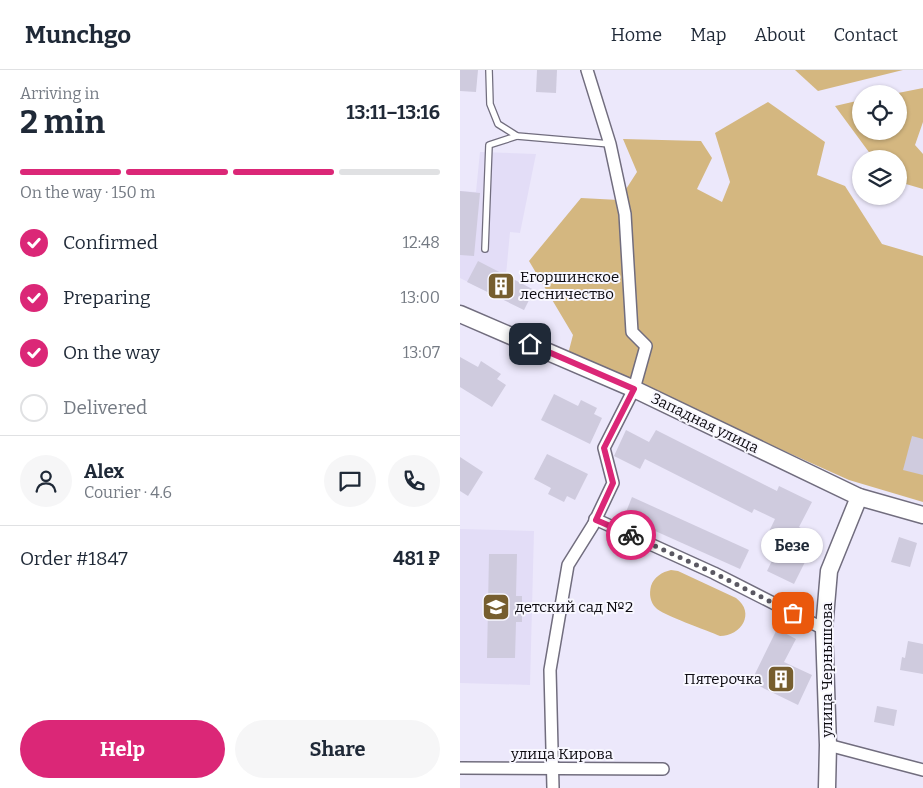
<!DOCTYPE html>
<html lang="en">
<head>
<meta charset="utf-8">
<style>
  body { margin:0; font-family:Bitter,serif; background:#f6f6f7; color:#1f2937; height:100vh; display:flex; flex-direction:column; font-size:19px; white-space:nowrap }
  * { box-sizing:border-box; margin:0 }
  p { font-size:16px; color:#747a83 }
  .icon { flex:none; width:28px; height:28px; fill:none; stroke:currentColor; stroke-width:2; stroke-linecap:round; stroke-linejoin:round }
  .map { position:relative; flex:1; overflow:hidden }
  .details { display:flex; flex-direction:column; background:#fff; width:460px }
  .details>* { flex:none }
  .buttons { position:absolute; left:392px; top:15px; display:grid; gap:10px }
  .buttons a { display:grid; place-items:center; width:55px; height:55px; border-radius:50%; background:#fff; box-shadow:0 1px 4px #0004; font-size:25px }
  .pin { position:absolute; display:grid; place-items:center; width:42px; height:42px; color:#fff; margin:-21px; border-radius:10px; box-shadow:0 2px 8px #0006 }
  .courier { position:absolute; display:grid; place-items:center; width:50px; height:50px; margin:-25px; border:4px solid #db2777; border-radius:50%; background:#fff; color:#222; box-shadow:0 1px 6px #0007 }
  .bubble { position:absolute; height:35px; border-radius:18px; background:#fff; box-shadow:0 1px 4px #0004; font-size:16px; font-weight:700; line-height:35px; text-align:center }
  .overview em { font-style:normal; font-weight:700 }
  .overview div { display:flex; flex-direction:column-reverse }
  .overview { display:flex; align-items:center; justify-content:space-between; height:85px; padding:0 20px }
  h1 { font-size:32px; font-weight:700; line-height:38px }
  .bar { display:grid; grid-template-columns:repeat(4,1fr); gap:8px 5px; align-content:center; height:60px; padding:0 20px }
  .bar i { height:6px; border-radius:4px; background:#e0e1e3 }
  .bar .on { background:#db2777 }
  .bar p { grid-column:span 4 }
  .line { display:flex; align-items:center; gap:12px; padding:0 20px; border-top:1px solid #e0e1e3 }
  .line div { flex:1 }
  .round { display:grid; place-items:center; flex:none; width:52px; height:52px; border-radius:26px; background:#f6f6f7 }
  ol { padding:0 20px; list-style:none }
  li { display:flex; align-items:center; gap:15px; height:55px }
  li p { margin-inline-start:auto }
  li .icon { padding:5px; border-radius:50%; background:#db2777; color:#fff; stroke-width:4 }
  li:last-child { color:#747a83 }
  li i { width:28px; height:28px; border:2px solid #e0e1e3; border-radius:50% }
  .action { display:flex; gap:10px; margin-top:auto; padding:10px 20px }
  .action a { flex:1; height:58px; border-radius:30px; background:#db2777; color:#fff; font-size:20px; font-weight:700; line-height:58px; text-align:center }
  .action a+a { background:#f6f6f7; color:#1f2937 }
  header { display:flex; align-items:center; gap:30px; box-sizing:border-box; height:70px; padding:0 25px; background:#fff; border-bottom:1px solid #e0e1e3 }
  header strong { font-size:24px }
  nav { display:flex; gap:28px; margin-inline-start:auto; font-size:18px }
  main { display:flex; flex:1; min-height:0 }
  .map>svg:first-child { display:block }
  .built { fill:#e3ddf7 }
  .green { fill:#d4b780 }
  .building { fill:#cfcbde }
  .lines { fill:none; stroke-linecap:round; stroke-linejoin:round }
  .lane-casing { stroke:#716d7e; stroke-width:8 }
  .street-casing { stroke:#716d7e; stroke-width:14 }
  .secondary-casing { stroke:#716d7e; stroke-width:19 }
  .lane { stroke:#fff; stroke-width:5.5 }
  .street { stroke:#fff; stroke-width:11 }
  .secondary { stroke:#fff; stroke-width:16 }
  .done { stroke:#5a5862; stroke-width:5; stroke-dasharray:0 9 }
  .route { stroke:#db2777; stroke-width:6 }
  .labels { text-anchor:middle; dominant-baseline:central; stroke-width:4; stroke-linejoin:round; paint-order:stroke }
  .poi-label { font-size:15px; fill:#0c0a10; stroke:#f8f7ff; text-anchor:start }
  .street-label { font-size:15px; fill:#0c0a10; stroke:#f8f7ff }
</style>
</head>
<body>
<header>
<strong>Munchgo</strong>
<nav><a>Home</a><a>Map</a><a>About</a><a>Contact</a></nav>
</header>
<main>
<section class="details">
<div class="overview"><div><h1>2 min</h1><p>Arriving in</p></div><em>13:11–13:16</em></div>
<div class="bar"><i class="on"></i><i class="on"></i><i class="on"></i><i></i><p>On the way · 150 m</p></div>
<ol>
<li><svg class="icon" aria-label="check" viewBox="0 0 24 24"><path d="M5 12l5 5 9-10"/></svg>Confirmed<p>12:48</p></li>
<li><svg class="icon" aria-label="check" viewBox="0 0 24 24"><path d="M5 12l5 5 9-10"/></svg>Preparing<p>13:00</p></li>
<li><svg class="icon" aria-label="check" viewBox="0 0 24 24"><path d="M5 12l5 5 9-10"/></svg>On the way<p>13:07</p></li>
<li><i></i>Delivered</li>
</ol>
<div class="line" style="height:90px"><a class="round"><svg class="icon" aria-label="person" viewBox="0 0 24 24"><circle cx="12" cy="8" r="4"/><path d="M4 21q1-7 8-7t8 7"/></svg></a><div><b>Alex</b><p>Courier · 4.6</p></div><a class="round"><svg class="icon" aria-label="chat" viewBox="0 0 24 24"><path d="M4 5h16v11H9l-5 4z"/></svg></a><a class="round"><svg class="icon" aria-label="phone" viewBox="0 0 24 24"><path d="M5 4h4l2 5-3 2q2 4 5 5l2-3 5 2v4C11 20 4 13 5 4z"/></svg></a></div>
<div class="line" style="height:65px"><div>Order #1847</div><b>481 ₽</b></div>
<div class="action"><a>Help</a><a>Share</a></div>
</section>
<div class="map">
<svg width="463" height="718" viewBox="0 0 463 718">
  <rect width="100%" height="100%" fill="#ece8fb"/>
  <g class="built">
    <path d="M 20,82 L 76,84 L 60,163 L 50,162 L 46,205 L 74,220 L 64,240 L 0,208 L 0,121 L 16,122 Z"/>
    <path d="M 0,459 L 74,461 L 70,615 L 0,613 Z"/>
  </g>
  <g class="green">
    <path d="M 335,0 L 443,0 L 358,21 Z"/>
    <path d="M 463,18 L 463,52 L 455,75 L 463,84 L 463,119 L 439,112 L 439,89 L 414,89 L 375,36 L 401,30 L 401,61 L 439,61 L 439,24 L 433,24 Z"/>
    <path d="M 308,32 L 365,72 L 357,105 L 385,116 L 422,174 L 463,186 L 463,432 L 389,410 L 108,284 L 113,265 L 69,191 L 121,128 L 159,130 L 177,102 L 163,69 L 241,71 L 252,88 L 237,119 L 262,132 L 270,112 L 255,63 Z"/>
    <path d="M 211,500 L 218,501 L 276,528 C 296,543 281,566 260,566 C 248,561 201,544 196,538 C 190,532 189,524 191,516 C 194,507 202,502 211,500 Z"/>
  </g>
  <g class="building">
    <path d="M 0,0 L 18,0 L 16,22 L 0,21 Z"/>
    <path d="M 77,0 L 97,0 L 96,23 L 76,22 Z"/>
    <path d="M 0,121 L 20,123 L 14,186 L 0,185 Z"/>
    <path d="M 18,191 L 74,220 L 64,240 L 7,212 Z"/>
    <path d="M 0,287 L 18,297 L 21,291 L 41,304 L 37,309 L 46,315 L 32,337 L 0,317 Z"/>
    <path d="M 94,324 L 118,336 L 121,330 L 137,338 L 134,344 L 142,348 L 130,374 L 81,350 Z"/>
    <path d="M 166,360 L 189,372 L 196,360 L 317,421 L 319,416 L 352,432 L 339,457 L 348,462 L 338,483 L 347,488 L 334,514 L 307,501 L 319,476 L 305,470 L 315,449 L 294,439 L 292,443 L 185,389 L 180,399 L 154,386 Z"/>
    <path d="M 452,366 L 463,369 L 463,405 L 443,400 Z"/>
    <path d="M 87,384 L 128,404 L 115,430 L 107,426 L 104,432 L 88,424 L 91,418 L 74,409 Z"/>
    <path d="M 0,387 L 23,402 L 8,426 L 0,421 Z"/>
    <path d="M 172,427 L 289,480 L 280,499 L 164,447 Z"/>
    <path d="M 439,467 L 457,473 L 450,497 L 431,492 Z"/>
    <path d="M 29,484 L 57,484 L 56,526 L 62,526 L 62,552 L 56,552 L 55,588 L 27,588 Z"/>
    <path d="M 317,559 L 336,569 L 324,592 L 352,605 L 338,635 L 291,612 Z"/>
    <path d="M 448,571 L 463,574 L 463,604 L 440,600 L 442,587 L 445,588 Z"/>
    <path d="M 417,636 L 437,640 L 434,656 L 414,652 Z"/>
  </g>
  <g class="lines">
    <g class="lane-casing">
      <g id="lane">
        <path d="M 29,0 L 30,34 L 38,54 L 57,66 L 150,74"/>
        <path d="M 25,179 L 29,75 L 57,66"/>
      </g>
    </g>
    <g class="street-casing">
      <g id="street">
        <path d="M 135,449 L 254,503 L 364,559"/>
        <path d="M 368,675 L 463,700"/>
        <path d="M 0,698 L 203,699"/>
        <path d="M 93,718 L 90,600 L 108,495 L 133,455 L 153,413 L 144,378 L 174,319 L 186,276 L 172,262 L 165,144 L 150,74 L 127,0"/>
      </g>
    </g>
    <g class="secondary-casing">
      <g id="secondary">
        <path d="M 0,244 L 174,319 L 399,427 L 463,445"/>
        <path d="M 367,718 L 368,675 L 364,559 L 369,501 L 399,427"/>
      </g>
    </g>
    <use href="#lane" class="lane"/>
    <use href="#street" class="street"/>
    <use href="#secondary" class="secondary"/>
  </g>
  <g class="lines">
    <path class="done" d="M 171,465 L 254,503 L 333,543"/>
    <path class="route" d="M 70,274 L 174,319 L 144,378 L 153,413 L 136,450 L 171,465"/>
  </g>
  <defs>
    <g id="building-square" transform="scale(1.4375)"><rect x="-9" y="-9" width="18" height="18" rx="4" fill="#765e2f" stroke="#f8f7ff"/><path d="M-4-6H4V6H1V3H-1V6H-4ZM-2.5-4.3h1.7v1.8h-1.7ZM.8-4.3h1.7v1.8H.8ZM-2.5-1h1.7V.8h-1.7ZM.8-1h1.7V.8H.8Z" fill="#fff"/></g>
    <g id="school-square" transform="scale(1.4375)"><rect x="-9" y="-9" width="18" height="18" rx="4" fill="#765e2f" stroke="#f8f7ff"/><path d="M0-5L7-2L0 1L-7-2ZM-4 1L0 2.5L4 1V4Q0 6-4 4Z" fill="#fff"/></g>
  </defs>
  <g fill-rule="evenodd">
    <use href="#building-square" x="41" y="216"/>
    <use href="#school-square" x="36" y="537"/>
    <use href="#building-square" x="321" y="609"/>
  </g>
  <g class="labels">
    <g class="poi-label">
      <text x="60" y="207">Егоршинское<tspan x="60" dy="17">лесничество</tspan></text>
      <text x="55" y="537">детский сад №2</text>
      <text x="302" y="609" text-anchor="end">Пятерочка</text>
    </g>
    <g class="street-label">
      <text transform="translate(245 353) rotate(26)">Западная улица</text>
      <text transform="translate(367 600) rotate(-90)">улица Чернышова</text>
      <text x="102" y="684">улица Кирова</text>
    </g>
  </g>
</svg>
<div class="buttons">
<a><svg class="icon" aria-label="locate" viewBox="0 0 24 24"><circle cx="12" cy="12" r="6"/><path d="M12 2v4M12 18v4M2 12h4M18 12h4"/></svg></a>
<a><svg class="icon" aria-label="layers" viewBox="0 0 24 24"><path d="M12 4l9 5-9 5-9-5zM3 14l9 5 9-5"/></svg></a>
</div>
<div class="pin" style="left:333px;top:543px;background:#ea580c"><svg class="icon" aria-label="bag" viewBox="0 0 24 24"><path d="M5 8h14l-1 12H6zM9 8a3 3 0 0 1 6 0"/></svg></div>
<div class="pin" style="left:70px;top:274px;background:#1f2937"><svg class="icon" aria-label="home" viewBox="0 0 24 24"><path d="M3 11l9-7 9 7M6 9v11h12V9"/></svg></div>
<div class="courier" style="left:171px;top:465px"><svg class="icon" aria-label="bike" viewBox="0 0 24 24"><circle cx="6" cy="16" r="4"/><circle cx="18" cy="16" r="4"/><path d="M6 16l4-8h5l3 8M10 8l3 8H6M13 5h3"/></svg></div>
<div class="bubble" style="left:301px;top:458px;width:62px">Безе</div>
</div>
</main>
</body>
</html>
